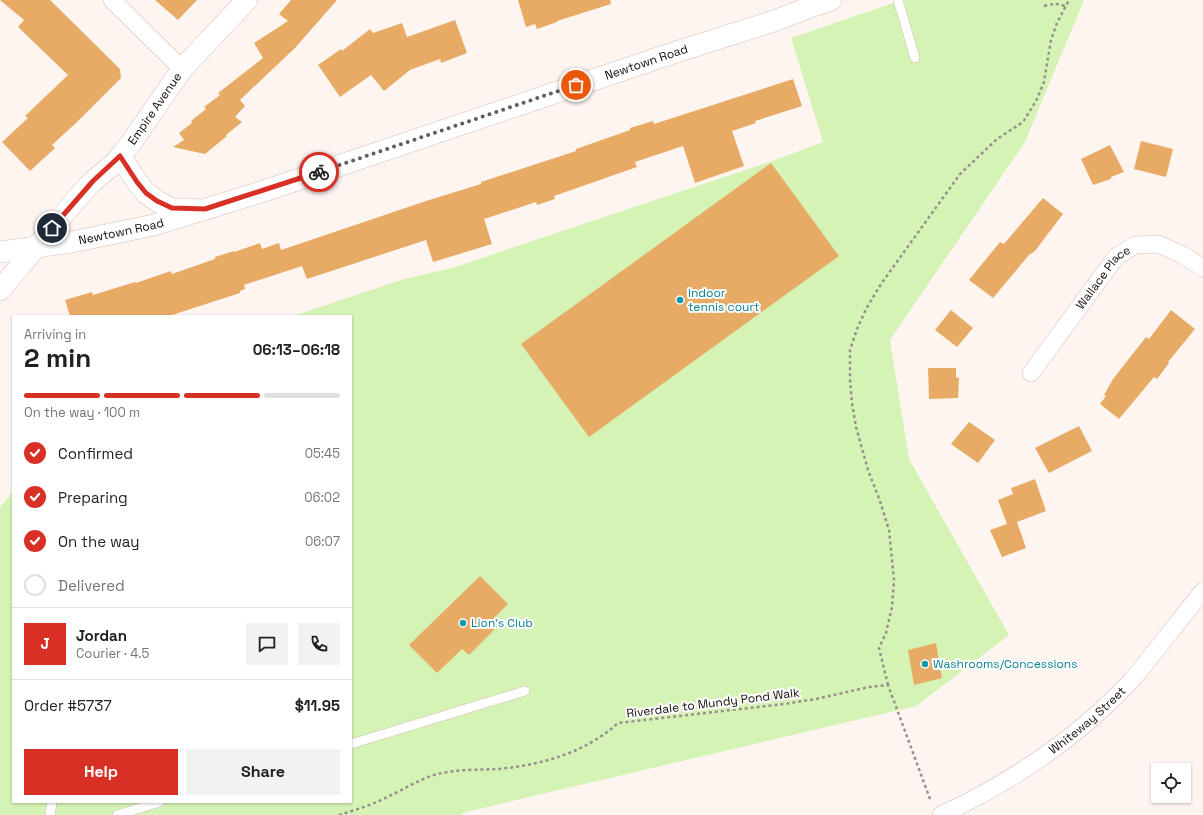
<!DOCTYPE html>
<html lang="en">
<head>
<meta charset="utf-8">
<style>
  body { margin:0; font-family:"Space Grotesk",sans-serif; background:#f2f2f2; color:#202124; height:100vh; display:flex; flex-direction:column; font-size:15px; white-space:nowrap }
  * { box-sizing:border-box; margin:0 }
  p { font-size:13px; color:#757577 }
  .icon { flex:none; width:22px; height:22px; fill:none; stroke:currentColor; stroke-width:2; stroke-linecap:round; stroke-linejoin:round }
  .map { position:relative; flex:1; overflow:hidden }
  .panel { position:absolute; left:12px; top:315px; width:340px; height:488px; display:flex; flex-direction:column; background:#fff; border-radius:0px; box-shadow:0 1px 3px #0004 }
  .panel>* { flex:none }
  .controls { position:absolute; left:1151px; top:763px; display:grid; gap:8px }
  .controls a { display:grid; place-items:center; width:40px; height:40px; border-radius:0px; background:#fff; box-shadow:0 1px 3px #0004; font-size:20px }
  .pin { position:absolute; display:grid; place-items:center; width:34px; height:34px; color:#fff; margin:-17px; border:2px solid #fff; border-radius:50%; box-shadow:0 1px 4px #0007 }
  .courier { position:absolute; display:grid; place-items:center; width:40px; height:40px; margin:-20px; border:3px solid #d93025; border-radius:50%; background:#fff; color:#222; box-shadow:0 1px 5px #0007 }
  .headline em { font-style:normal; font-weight:800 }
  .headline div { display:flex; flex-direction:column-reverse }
  .headline { display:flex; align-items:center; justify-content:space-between; height:68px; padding:0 12px }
  h1 { font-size:26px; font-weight:800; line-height:30px }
  .bar { display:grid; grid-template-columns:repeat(4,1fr); gap:6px 4px; align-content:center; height:48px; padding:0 12px }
  .bar i { height:5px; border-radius:3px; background:#e0e0e0 }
  .bar .current { background:#d93025 }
  .bar p { grid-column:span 4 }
  .line { display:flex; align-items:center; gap:10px; padding:0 12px; border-top:1px solid #e0e0e0 }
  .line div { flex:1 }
  .round { display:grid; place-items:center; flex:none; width:42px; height:42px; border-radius:0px; background:#f2f2f2 }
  ol { padding:0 12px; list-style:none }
  li { display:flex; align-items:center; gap:12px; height:44px }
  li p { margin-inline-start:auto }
  li .icon { padding:4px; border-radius:50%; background:#d93025; color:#fff; stroke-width:4 }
  li:last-child { color:#757577 }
  li i { width:22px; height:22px; border:2px solid #e0e0e0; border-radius:50% }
  .button { display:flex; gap:8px; margin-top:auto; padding:8px 12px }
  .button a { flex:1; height:46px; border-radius:0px; background:#d93025; color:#fff; font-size:16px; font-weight:800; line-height:46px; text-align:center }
  .button a+a { background:#f2f2f2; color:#202124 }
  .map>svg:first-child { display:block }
  .green { fill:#d5f3b4 }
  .building { fill:#e8ab66 }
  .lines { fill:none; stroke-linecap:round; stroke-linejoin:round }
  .service-casing { stroke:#d3beb4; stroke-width:10 }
  .minor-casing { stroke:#d3beb4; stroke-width:18 }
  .tertiary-casing { stroke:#d3beb4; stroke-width:22 }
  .path { stroke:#97908c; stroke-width:2.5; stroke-dasharray:3 3; stroke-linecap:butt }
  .service { stroke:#fff; stroke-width:9 }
  .minor { stroke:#fff; stroke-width:17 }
  .tertiary { stroke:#fff; stroke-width:21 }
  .done { stroke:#635c59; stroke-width:4; stroke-dasharray:0 7.2 }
  .route { stroke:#d93025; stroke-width:5 }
  .culture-dot { fill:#0f9aa8; stroke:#fff; stroke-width:1.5 }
  .labels { text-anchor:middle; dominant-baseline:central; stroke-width:4; stroke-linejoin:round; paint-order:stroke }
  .street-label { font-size:12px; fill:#100a07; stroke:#fff }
  .culture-label { font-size:12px; fill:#0d838f; stroke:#fff; text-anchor:start }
</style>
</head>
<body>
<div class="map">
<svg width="1203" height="815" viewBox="0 0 1203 815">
  <rect width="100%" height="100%" fill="#fef5f1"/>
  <path class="green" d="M 902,0 L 1084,0 L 1025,142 L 890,340 L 909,459 L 1009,635 L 916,706 L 466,812 L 460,815 L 0,815 L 0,507 L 13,492 L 13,802 L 351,802 L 351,316 L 293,316 L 404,279 L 452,268 L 775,160 L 823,142 L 791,38 Z"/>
  <g class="building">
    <path d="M 0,0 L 50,0 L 120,69 L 121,78 L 77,122 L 52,145 L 55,148 L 30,171 L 2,142 L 28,118 L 25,116 L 68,75 L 18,27 L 24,20 Z"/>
    <path d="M 155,0 L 197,0 L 178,20 Z"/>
    <path d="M 291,0 L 337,0 L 295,48 L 240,100 L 245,106 L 235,117 L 242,122 L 226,135 L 227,136 L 205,154 L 173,147 L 184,140 L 179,133 L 192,123 L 191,121 L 206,109 L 204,107 L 220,95 L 218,93 L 263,58 L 254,43 L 288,21 L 279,14 Z"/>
    <path d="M 518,0 L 610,0 L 611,4 L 557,21 L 557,22 L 537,29 L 535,24 L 526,27 Z"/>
    <path d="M 455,20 L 467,53 L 441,63 L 440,59 L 410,70 L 384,91 L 371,75 L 340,97 L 318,65 L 341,49 L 342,51 L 370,29 L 373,33 L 402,23 L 407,37 Z"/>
    <path d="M 793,79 L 802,106 L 755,121 L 756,123 L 732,131 L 744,166 L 695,183 L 683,146 L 635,162 L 637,167 L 554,196 L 555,199 L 537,205 L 536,202 L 484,219 L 492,244 L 433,262 L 426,240 L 307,279 L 302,266 L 244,285 L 245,289 L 240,291 L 240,293 L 169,316 L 70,316 L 65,300 L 92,292 L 93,295 L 135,282 L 136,283 L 171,271 L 172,274 L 215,259 L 215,257 L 234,251 L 234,252 L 260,243 L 262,249 L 279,243 L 281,250 L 426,201 L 481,184 L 481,182 L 576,151 L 576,149 L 630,130 L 630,128 L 653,121 L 654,124 Z"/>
    <path d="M 1141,141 L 1173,149 L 1166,177 L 1134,169 Z"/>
    <path d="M 1110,145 L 1124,172 L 1111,177 L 1111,179 L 1093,185 L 1081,159 Z"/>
    <path d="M 771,163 L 839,256 L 589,437 L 521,344 Z"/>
    <path d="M 1043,198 L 1063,214 L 1035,251 L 1029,255 L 993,298 L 969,280 L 1000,242 L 1004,244 Z"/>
    <path d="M 951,310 L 973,328 L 957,347 L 935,330 Z"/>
    <path d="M 1171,310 L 1195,329 L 1168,362 L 1169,363 L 1157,379 L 1154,377 L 1119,419 L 1100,404 L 1106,396 L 1104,395 L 1113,379 L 1146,337 L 1149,339 Z"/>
    <path d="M 928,368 L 956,368 L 956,377 L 959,378 L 958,398 L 929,399 Z"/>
    <path d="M 969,422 L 995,440 L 978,463 L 951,444 Z"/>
    <path d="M 1079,426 L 1092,451 L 1049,473 L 1035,448 Z"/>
    <path d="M 1035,479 L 1046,511 L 1017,522 L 1026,548 L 1002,557 L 990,530 L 1007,524 L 998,500 L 1013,494 L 1011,488 Z"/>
    <path d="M 480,576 L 508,604 L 492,620 L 498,626 L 469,655 L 462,649 L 437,673 L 409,645 Z"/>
    <path d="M 936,643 L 942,678 L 914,685 L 908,650 Z"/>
  </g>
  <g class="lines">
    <g class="service-casing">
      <g id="service">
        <path d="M 898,0 L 915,58"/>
        <path d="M 351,744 L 525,691"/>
        <path d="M 50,815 L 52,802"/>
        <path d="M 117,815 L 160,802"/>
      </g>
    </g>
    <g class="minor-casing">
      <g id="minor">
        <path d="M 112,0 L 182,69"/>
        <path id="s1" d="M 1031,373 L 1116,257 L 1135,245 L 1158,244 L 1183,255 L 1203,268"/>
        <path id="s2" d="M 941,815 C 1012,782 1077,738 1131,681 C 1138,673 1145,664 1152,655 C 1169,634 1186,612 1203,591"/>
      </g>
    </g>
    <g class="tertiary-casing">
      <g id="tertiary">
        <path d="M 120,156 L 137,182 L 146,193 L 157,201 L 172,209 L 195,209"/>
        <path id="s3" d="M 0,252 L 72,242 L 154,225 L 261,192 L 676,52 L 774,21 L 813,6 L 831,0"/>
        <path id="s4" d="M 0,290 L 80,195 L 93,181 L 116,162 L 131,143 L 182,69 L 247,0"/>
      </g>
    </g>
    <g class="path">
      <path d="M 1044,6 C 1052,4 1057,3 1065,6"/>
      <path d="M 888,685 L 879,648 L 886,633 L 892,607 L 894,580 L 889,530 L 880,501 L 868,470 L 856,427 L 852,403 L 850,379 L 850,350 L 857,329 L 866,309 L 881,284 L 960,174 L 997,139 L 1023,122 L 1036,101 L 1044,82 L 1051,40 L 1057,23 L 1069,0"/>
      <path d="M 339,815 C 355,810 372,805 387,797 C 403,790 418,780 434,775 C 455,769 477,770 498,769 C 541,765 585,753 618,723 L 784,704 L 816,699 L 869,687 L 888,685 L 930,799"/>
    </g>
    <use href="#service" class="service"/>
    <use href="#minor" class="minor"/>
    <use href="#tertiary" class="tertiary"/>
  </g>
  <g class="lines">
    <path class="done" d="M 319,172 L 576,85"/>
    <path class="route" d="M 52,228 L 93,181 L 120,156 L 137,182 L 146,193 L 157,201 L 172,208 L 205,209 L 319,172"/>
  </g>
  <g class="culture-dot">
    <circle cx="680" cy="300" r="4"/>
    <circle cx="463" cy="623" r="4"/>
    <circle cx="925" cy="664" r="4"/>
  </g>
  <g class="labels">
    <g class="street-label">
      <text stroke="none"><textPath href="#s3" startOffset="675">Newtown Road</textPath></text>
      <text stroke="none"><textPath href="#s4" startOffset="239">Empire Avenue</textPath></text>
      <text stroke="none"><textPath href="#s3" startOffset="123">Newtown Road</textPath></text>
      <text stroke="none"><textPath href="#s1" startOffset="120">Wallace Place</textPath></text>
      <text transform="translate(713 703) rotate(-7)">Riverdale to Mundy Pond Walk</text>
      <text stroke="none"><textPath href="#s2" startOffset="175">Whiteway Street</textPath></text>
    </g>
    <g class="culture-label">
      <text x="688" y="293">Indoor<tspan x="688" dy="14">tennis court</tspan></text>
      <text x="471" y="623">Lion's Club</text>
      <text x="933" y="664">Washrooms/Concessions</text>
    </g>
  </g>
</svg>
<div class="controls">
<a><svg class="icon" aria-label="locate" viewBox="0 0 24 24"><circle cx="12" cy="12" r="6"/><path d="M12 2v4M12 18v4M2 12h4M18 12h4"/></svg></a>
</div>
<div class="pin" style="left:576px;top:85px;background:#ea580c"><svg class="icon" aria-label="bag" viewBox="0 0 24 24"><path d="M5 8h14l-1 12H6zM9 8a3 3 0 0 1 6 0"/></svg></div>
<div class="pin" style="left:52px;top:228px;background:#1f2937"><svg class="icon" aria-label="home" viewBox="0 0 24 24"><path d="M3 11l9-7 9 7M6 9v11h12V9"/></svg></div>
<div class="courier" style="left:319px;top:172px"><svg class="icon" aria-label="bike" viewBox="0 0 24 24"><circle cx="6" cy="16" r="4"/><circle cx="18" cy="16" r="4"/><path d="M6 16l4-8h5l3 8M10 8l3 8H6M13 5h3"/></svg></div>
<section class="panel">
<div class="headline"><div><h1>2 min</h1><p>Arriving in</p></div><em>06:13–06:18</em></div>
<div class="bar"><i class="current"></i><i class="current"></i><i class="current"></i><i></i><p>On the way · 100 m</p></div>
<ol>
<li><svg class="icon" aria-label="check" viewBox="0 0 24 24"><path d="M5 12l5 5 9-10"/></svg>Confirmed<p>05:45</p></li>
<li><svg class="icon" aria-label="check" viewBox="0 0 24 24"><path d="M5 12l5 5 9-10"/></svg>Preparing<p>06:02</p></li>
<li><svg class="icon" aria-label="check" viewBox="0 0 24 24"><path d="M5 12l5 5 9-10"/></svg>On the way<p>06:07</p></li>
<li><i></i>Delivered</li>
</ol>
<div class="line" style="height:72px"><b class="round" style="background:#d93025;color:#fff">J</b><div><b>Jordan</b><p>Courier · 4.5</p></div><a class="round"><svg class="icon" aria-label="chat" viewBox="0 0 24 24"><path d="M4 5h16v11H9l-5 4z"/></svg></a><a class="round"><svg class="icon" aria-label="phone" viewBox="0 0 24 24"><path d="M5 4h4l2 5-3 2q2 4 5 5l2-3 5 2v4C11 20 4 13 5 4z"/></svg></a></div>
<div class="line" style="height:52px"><div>Order #5737</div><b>$11.95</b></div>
<div class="button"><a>Help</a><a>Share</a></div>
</section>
</div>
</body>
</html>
